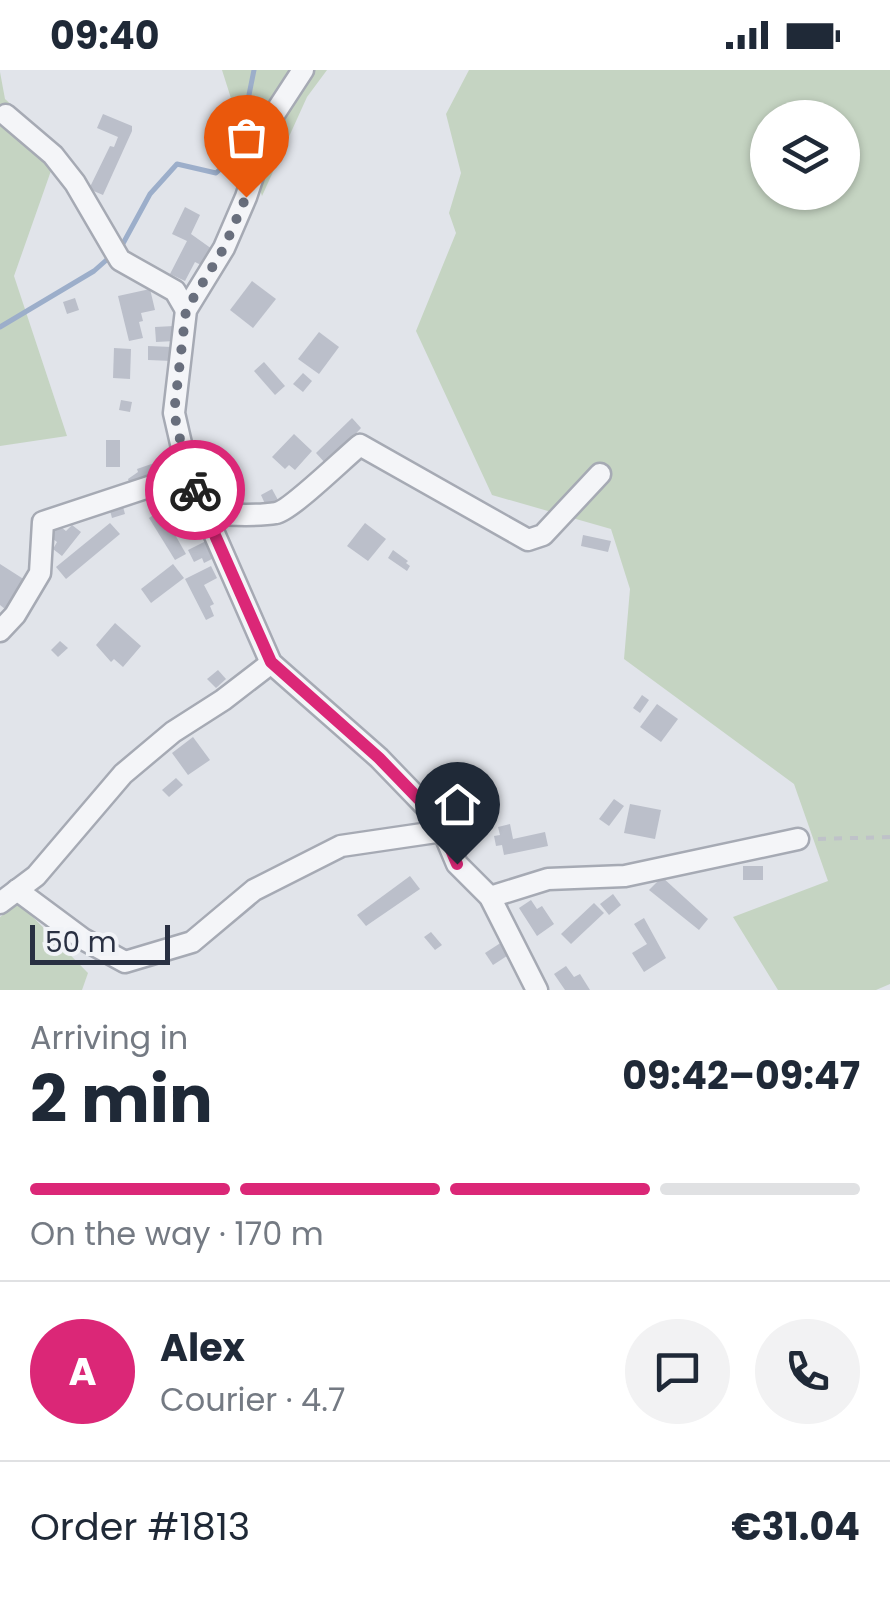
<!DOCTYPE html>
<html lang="en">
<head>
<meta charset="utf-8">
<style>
  body { margin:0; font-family:Poppins,sans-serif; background:#f2f2f3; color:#1f2937; height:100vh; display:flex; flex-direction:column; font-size:38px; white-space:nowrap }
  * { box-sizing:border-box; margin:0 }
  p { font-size:32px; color:#747a83 }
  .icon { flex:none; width:55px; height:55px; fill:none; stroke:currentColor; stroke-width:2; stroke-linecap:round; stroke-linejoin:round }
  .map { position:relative; height:920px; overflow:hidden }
  .drawer { display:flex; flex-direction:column; background:#fff; flex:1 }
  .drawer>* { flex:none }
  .tools { position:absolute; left:750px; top:30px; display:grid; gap:20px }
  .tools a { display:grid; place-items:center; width:110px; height:110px; border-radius:50%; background:#fff; box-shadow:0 2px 8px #0004; font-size:50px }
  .scale { position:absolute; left:30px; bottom:25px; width:140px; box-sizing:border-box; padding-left:10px; border:5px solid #293042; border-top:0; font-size:28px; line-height:35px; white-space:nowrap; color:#293042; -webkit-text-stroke:8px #f1f3f7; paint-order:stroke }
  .pin { position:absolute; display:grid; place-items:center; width:85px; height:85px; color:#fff; margin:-102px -42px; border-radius:50% 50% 50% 0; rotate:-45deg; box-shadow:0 0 10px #0007 }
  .pin .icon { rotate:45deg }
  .courier { position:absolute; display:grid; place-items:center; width:100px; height:100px; margin:-50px; border:8px solid #db2777; border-radius:50%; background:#fff; color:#222; box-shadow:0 2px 12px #0007 }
  .overview em { font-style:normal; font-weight:700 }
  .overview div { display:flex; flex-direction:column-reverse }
  .overview { display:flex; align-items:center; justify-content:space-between; height:170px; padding:0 30px }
  h1 { font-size:65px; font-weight:700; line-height:75px }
  .bar { display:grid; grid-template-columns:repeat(4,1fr); gap:15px 10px; align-content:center; height:120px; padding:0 30px }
  .bar i { height:12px; border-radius:8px; background:#e0e1e3 }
  .bar .current { background:#db2777 }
  .bar p { grid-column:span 4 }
  .line { display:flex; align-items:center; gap:25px; padding:0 30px; border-top:2px solid #e0e1e3 }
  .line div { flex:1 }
  .round { display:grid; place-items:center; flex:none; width:105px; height:105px; border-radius:52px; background:#f2f2f3 }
  .status { display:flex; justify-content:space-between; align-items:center; height:70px; padding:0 50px; background:#fff; direction:ltr }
  .status svg { height:28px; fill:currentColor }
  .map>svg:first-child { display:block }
  .green { fill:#c5d4c2; fill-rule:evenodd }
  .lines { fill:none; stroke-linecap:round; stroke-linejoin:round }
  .stream { stroke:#9caeca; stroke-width:5 }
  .building { fill:#bbbfca }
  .minor-casing { stroke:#a6aab4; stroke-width:25 }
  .path { stroke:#bfc2c9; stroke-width:4; stroke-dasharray:8 8; stroke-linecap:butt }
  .minor { stroke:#f4f5f8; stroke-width:20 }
  .done { stroke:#696f7d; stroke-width:10; stroke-dasharray:0 18 }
  .route { stroke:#db2777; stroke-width:12 }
</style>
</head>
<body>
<div class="status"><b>09:40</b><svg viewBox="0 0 49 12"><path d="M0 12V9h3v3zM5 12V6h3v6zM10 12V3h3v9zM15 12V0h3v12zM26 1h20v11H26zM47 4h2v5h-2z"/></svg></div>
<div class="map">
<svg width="890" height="920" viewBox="0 0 890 920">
  <rect width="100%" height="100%" fill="#e1e4ea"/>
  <g class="green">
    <path d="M 222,0 L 327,0 L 307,27 L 262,126 Z"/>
    <path d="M 469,0 L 890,0 L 890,914 L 876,920 L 778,920 L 733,847 L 828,811 L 794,714 L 624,589 L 630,519 L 611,459 L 492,425 L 416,261 L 456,163 L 449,143 L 461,103 L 446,44 ZM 768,48 L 842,48 L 842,122 L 768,122 Z"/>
    <path d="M 0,2 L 5,29 L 59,78 L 14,206 L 67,366 L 0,376 Z"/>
    <path d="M 19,833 L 88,903 L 82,920 L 0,920 L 0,847 Z"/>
  </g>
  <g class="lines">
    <g class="stream">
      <path d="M 120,179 L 150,124 L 177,94 L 216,103 L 237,84 L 254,0"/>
      <path d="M 0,257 L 94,201 L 111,186"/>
    </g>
  </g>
  <g class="building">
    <path d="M 103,44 L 132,56 L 132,61 L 103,125 L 89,119 L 110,76 L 114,77 L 118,67 L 97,58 Z"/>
    <path d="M 185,137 L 200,145 L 191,164 L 212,179 L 203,196 L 195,192 L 185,211 L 170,204 L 187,171 L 172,164 Z"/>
    <path d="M 252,211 L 276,229 L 253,258 L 230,240 Z"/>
    <path d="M 150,219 L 155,240 L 141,243 L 143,251 L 139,252 L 143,268 L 129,271 L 118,226 Z"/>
    <path d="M 75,228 L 79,240 L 67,244 L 63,232 Z"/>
    <path d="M 174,256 L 175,271 L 156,272 L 155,257 Z"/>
    <path d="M 319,262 L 339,277 L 319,304 L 298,289 Z"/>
    <path d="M 148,276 L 172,277 L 172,291 L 148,290 Z"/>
    <path d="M 114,278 L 131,279 L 130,309 L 113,308 Z"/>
    <path d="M 264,292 L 285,316 L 275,325 L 254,301 Z"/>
    <path d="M 303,303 L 312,311 L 303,322 L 293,314 Z"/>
    <path d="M 121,330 L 132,332 L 130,342 L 119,340 Z"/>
    <path d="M 352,348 L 361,358 L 327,395 L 316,383 Z"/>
    <path d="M 294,364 L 312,381 L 295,400 L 289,395 L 285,399 L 272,387 Z"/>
    <rect x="106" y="370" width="14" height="27"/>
    <path d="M 229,387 L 233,398 L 211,405 L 208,394 Z"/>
    <path d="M 163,390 L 168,405 L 131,418 L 128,409 L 138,402 L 137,399 Z"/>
    <path d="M 272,419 L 278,430 L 266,436 L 261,425 Z"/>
    <path d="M 122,433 L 125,444 L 112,448 L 109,437 Z"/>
    <path d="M 161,440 L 186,484 L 175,490 L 149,448 Z"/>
    <path d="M 110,453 L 120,464 L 66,509 L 56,497 Z"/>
    <path d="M 365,453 L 386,469 L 368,491 L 347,476 Z"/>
    <path d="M 57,454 L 66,461 L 72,455 L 81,462 L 62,486 L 53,479 L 57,472 L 48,465 Z"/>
    <path d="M 583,465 L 611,471 L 608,482 L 581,476 Z"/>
    <path d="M 208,470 L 216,487 L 204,493 L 202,488 L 194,492 L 188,480 Z"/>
    <path d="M 393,480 L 408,491 L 406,493 L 410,496 L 407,501 L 388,488 Z"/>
    <path d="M 0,494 L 25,510 L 5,539 L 0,535 Z"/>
    <path d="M 173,494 L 184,508 L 151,533 L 141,519 Z"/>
    <path d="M 211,496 L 217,508 L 204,515 L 214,534 L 210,536 L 214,546 L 206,550 L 185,509 Z"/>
    <path d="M 115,553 L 141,576 L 123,597 L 114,589 L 111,592 L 96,575 Z"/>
    <path d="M 60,571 L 68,578 L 58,587 L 51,580 Z"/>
    <path d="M 218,600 L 226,609 L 216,618 L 207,609 Z"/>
    <path d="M 642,625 L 649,630 L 640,643 L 633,638 Z"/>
    <path d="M 657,634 L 678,649 L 661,672 L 640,657 Z"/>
    <path d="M 193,667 L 210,690 L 188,705 L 172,683 Z"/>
    <path d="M 176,708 L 183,715 L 169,727 L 162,720 Z"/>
    <path d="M 614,729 L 624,736 L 609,756 L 599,749 Z"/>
    <path d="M 456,734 L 463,746 L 451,753 L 444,741 Z"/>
    <path d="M 630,734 L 661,740 L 655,769 L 624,763 Z"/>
    <path d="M 510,754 L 513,769 L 545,762 L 548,776 L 504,785 L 502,775 L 496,776 L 494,766 L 500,765 L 498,757 Z"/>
    <rect x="743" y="796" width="20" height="14"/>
    <path d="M 410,806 L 420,819 L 366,856 L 357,845 Z"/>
    <path d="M 662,807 L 708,849 L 699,860 L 649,820 Z"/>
    <path d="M 613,824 L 621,835 L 609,845 L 600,834 Z"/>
    <path d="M 531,830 L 537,839 L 542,836 L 554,854 L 537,866 L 519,838 Z"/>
    <path d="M 594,833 L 604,843 L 571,874 L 561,864 Z"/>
    <path d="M 644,848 L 666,888 L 644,902 L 632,883 L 647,874 L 634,854 Z"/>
    <path d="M 431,862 L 442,875 L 435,880 L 424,867 Z"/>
    <path d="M 502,872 L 510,884 L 493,895 L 485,883 Z"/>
    <path d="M 566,896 L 574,907 L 580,904 L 590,920 L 565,920 L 554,904 Z"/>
  </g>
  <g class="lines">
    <g class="minor-casing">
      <g id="minor">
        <path d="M 303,0 L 273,46 L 246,127 L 224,178 L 186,240 L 174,343 L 188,404 L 271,593 L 379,688 L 438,749 L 457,794 L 490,827 L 537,920"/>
        <path d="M 6,45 L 53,85 L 75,113 L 120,190 L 175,221 L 186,240"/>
        <path d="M 205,444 C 228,444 254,447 276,443 C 290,441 344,388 360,375 L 528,470 L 543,465 L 600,404"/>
        <path d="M 0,561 L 15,545 L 40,503 L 43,452 L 188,404"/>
        <path d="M 17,820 L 83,869 L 125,892 L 192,872 L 254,820 L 341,776 L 443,761"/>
        <path d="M 490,827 L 548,809 L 625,806 L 798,769"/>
        <path d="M 0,833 L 36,806 L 123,704 L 173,662 L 223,630 L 271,593"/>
      </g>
    </g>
    <path class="path" d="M 818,769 L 890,767"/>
    <use href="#minor" class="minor"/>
  </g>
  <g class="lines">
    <path class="done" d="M 195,420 L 188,404 L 174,343 L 186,240 L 224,178 L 246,127"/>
    <path class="route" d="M 195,420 L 271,592 L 379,688 L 438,749 L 457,794"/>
  </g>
</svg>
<div class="tools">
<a><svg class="icon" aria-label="layers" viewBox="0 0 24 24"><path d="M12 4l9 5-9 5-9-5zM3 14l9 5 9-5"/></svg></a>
</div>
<div class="scale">50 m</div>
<div class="pin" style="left:246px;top:127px;background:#ea580c"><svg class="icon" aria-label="bag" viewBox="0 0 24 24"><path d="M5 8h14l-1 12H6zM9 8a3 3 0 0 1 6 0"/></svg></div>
<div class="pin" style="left:457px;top:794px;background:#1f2937"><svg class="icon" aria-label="home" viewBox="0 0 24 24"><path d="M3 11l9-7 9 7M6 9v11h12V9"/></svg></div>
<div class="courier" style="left:195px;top:420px"><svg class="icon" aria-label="bike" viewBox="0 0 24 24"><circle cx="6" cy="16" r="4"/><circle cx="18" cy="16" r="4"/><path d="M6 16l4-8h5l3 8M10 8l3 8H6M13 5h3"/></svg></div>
</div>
<section class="drawer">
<div class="overview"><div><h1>2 min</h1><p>Arriving in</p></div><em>09:42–09:47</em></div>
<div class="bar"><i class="current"></i><i class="current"></i><i class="current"></i><i></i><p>On the way · 170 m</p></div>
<div class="line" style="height:180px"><b class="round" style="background:#db2777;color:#fff">A</b><div><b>Alex</b><p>Courier · 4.7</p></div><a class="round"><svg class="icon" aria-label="chat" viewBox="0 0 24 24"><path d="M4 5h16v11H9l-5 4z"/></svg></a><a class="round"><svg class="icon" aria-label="phone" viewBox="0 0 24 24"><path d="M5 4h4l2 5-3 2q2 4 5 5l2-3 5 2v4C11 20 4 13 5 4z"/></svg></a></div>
<div class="line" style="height:130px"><div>Order #1813</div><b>€31.04</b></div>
</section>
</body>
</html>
